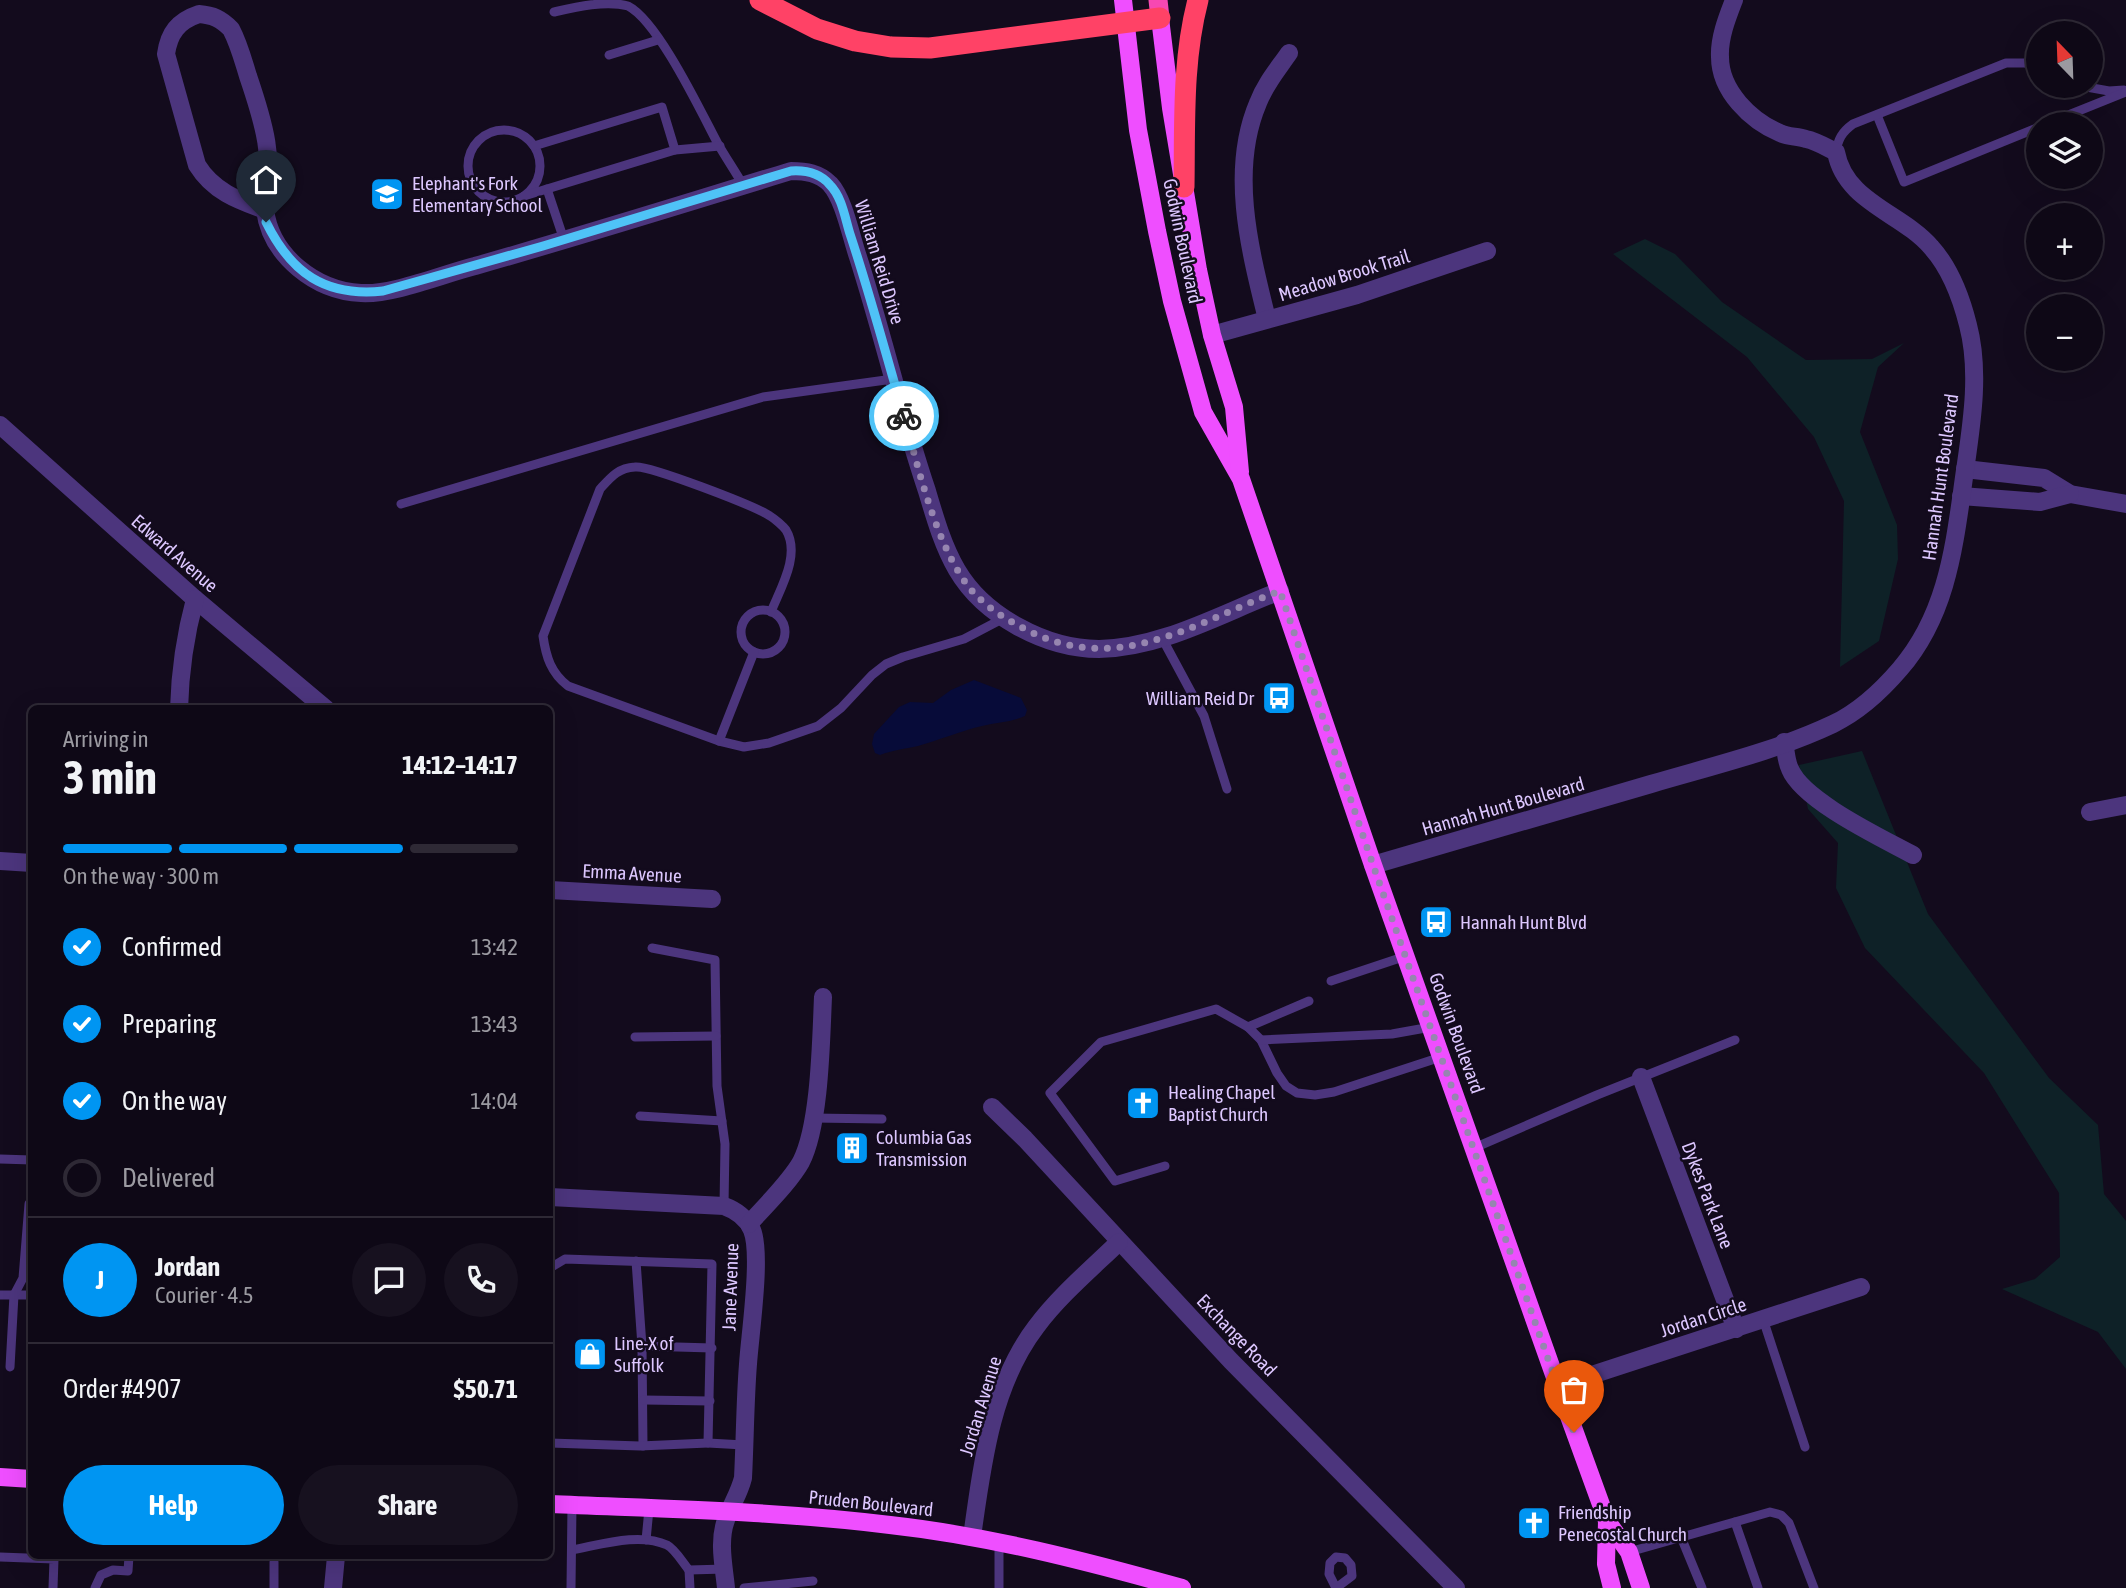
<!DOCTYPE html>
<html lang="en">
<head>
<meta charset="utf-8">
<style>
  body { margin:0; font-family:"Asap Condensed",sans-serif; background:#17111f; color:#f1f3f6; height:100vh; display:flex; flex-direction:column; font-size:26px; white-space:nowrap }
  * { box-sizing:border-box; margin:0 }
  p { font-size:23px; color:#9b9aa1 }
  .icon { flex:none; width:38px; height:38px; fill:none; stroke:currentColor; stroke-width:2; stroke-linecap:round; stroke-linejoin:round }
  .map { position:relative; flex:1; overflow:hidden }
  .details { position:absolute; left:28px; top:705px; width:525px; height:854px; display:flex; flex-direction:column; background:#0e0816; border-radius:10px; box-shadow:0 7px 28px #0002,0 0 0 2px #2e2935 }
  .details>* { flex:none }
  .needle { width:46px; rotate:337deg }
  .buttons { position:absolute; left:2026px; top:21px; display:grid; gap:14px }
  .buttons a { display:grid; place-items:center; width:77px; height:77px; border-radius:50%; background:#0e0816; box-shadow:0 7px 28px #0002,0 0 0 2px #2e2935; font-size:35px }
  .pin { position:absolute; display:grid; place-items:center; width:60px; height:60px; color:#fff; margin:-72px -30px; border-radius:50% 50% 50% 0; rotate:-45deg; box-shadow:0 0 7px #0007 }
  .pin .icon { rotate:45deg }
  .courier { position:absolute; display:grid; place-items:center; width:70px; height:70px; margin:-35px; border:5px solid #4fc3f7; border-radius:50%; background:#fff; color:#222; box-shadow:0 2px 9px #0007 }
  .summary em { font-style:normal; font-weight:700 }
  .summary div { display:flex; flex-direction:column-reverse }
  .summary { display:flex; align-items:center; justify-content:space-between; height:119px; padding:0 35px }
  h1 { font-size:46px; font-weight:700; line-height:52px }
  .bar { display:grid; grid-template-columns:repeat(4,1fr); gap:10px 7px; align-content:center; height:84px; padding:0 35px }
  .bar i { height:9px; border-radius:5px; background:#2e2935 }
  .bar .current { background:#0095f2 }
  .bar p { grid-column:span 4 }
  .line { display:flex; align-items:center; gap:18px; padding:0 35px; border-top:2px solid #2e2935 }
  .line div { flex:1 }
  .round { display:grid; place-items:center; flex:none; width:74px; height:74px; border-radius:37px; background:#17111f }
  ol { padding:0 35px; list-style:none }
  li { display:flex; align-items:center; gap:21px; height:77px }
  li p { margin-inline-start:auto }
  li .icon { padding:7px; border-radius:50%; background:#0095f2; color:#fff; stroke-width:4 }
  li:last-child { color:#9b9aa1 }
  li i { width:38px; height:38px; border:4px solid #2e2935; border-radius:50% }
  .button { display:flex; gap:14px; margin-top:auto; padding:14px 35px }
  .button a { flex:1; height:80px; border-radius:42px; background:#0095f2; color:#fff; font-size:28px; font-weight:700; line-height:80px; text-align:center }
  .button a+a { background:#17111f; color:#f1f3f6 }
  .map>svg:first-child { display:block }
  .green { fill:#0e2127 }
  .water { fill:#070b39 }
  .lines { fill:none; stroke-linecap:round; stroke-linejoin:round }
  .service { stroke:#4c357d; stroke-width:9 }
  .minor { stroke:#4c357d; stroke-width:18 }
  .primary { stroke:#ef4eff; stroke-width:18 }
  .trunk { stroke:#f748b2; stroke-width:19 }
  .motorway { stroke:#ff4266; stroke-width:21 }
  .done { stroke:#9685b0; stroke-width:7; stroke-dasharray:0 12.6 }
  .route { stroke:#4fc3f7; stroke-width:9 }
  .labels { text-anchor:middle; dominant-baseline:central; stroke-width:5; stroke-linejoin:round; paint-order:stroke }
  .poi-label { font-size:19px; fill:#ddc7ff; stroke:#130b1d; text-anchor:start }
  .street-label { font-size:19px; fill:#ddc7ff; stroke:#130b1d }
</style>
</head>
<body>
<div class="map">
<svg width="2126" height="1588" viewBox="0 0 2126 1588">
  <rect width="100%" height="100%" fill="#130b1d"/>
  <g class="green">
    <path d="M 1645,239 L 1675,254 L 1722,302 L 1806,360 L 1872,359 L 1904,343 L 1878,367 L 1860,432 L 1897,525 L 1898,559 L 1879,641 L 1840,667 L 1844,501 L 1814,437 L 1747,357 L 1613,254 Z"/>
    <path d="M 1862,751 L 1928,914 L 2049,1078 L 2098,1125 L 2104,1194 L 2126,1221 L 2126,1369 L 2098,1332 L 2002,1289 L 2035,1279 L 2060,1257 L 2059,1193 L 1984,1073 L 1865,948 L 1836,888 L 1838,843 L 1808,809 L 1799,765 Z"/>
  </g>
  <path class="water" d="M 974,680 L 1021,698 L 1027,710 L 1025,716 C 1012,722 997,722 982,726 C 960,731 940,740 918,746 C 905,749 893,750 880,755 L 875,753 L 872,744 L 874,734 L 899,707 L 910,702 L 933,703 L 951,690 Z"/>
  <g class="lines">
    <g class="service">
      <path d="M 554,12 C 576,7 606,0 628,6 C 658,21 701,112 718,144 C 726,158 735,171 743,185"/>
      <path d="M 609,55 L 658,40"/>
      <path d="M 2081,86 L 2109,91 L 2124,90"/>
      <path d="M 1877,115 L 1904,182 L 2039,127"/>
      <path d="M 2046,124 L 2126,92"/>
      <circle cx="504" cy="166" r="36"/>
      <path d="M 675,150 L 720,146"/>
      <path d="M 1836,152 C 1838,139 1842,132 1853,124 L 2006,63 L 2025,63 L 2039,66"/>
      <path d="M 547,189 L 564,240"/>
      <path d="M 524,196 L 675,150 L 662,107 L 534,146"/>
      <path d="M 401,504 L 763,397 L 893,379"/>
      <circle cx="763" cy="632" r="22"/>
      <path d="M 771,612 C 780,589 801,555 786,530 C 783,526 775,519 770,516 C 755,506 649,465 635,467 C 618,468 611,477 600,489 L 543,636 C 546,657 551,673 568,686 L 719,741 L 744,747 L 769,743 L 818,726 L 841,708 L 872,675 L 886,664 L 903,657 L 964,639 L 1004,618"/>
      <path d="M 1162,638 L 1204,716 L 1227,789"/>
      <path d="M 719,741 L 754,652"/>
      <path d="M 652,948 L 715,960 L 717,1086 L 725,1144 L 724,1206"/>
      <path d="M 1331,981 L 1406,956"/>
      <path d="M 1248,1027 L 1261,1040 L 1277,1073 L 1286,1086 L 1297,1093 L 1315,1095 L 1334,1092 L 1441,1057"/>
      <path d="M 635,1037 L 716,1036"/>
      <path d="M 1261,1040 L 1392,1034 L 1431,1027"/>
      <path d="M 640,1116 L 722,1121"/>
      <path d="M 813,1118 L 882,1119"/>
      <path d="M 1474,1148 L 1597,1095 L 1735,1040"/>
      <path d="M 0,1159 L 32,1160"/>
      <path d="M 1165,1166 L 1115,1181 L 1050,1093 L 1101,1042 L 1216,1009 L 1248,1027 L 1309,1001"/>
      <path d="M 636,1261 L 642,1346 L 643,1446"/>
      <path d="M 550,1268 L 565,1259 L 712,1264 L 708,1443 L 744,1445"/>
      <path d="M 0,1295 L 32,1295"/>
      <path d="M 1763,1319 L 1805,1447"/>
      <path d="M 642,1346 L 712,1348"/>
      <path d="M 10,1367 L 14,1295 L 23,1278 L 29,1204 L 32,1204"/>
      <path d="M 644,1400 L 710,1401"/>
      <path d="M 550,1443 L 640,1446 L 708,1443"/>
      <path d="M 1735,1522 L 1758,1588"/>
      <path d="M 1681,1537 L 1702,1588"/>
      <path d="M 646,1540 L 649,1509"/>
      <path d="M 999,1542 L 999,1588"/>
      <path d="M 572,1550 C 600,1545 639,1532 667,1545 C 675,1549 683,1563 689,1570 L 725,1569"/>
      <path d="M 1629,1552 L 1770,1512 L 1781,1515 L 1789,1523 L 1814,1588"/>
      <path d="M 0,1557 L 54,1559 L 53,1588"/>
      <path d="M 689,1570 L 690,1588"/>
      <path d="M 95,1588 L 101,1575 L 113,1570 L 128,1571 L 129,1556"/>
      <path d="M 274,1588 L 274,1562"/>
      <path d="M 571,1588 L 572,1505"/>
      <path d="M 744,1588 L 813,1581"/>
      <path d="M 1336,1588 L 1352,1576 L 1351,1565 L 1345,1558 L 1336,1557 L 1330,1563 L 1329,1574 L 1336,1588"/>
    </g>
    <g class="minor">
      <path d="M 199,14 C 213,15 221,19 231,29 C 239,44 243,60 248,76 C 264,123 275,159 265,210 C 237,200 213,191 197,165 L 166,54 C 169,33 178,21 199,14 Z"/>
      <path d="M 265,210 C 271,256 316,291 361,293 C 393,295 443,274 475,266 C 581,236 686,203 791,171 C 806,171 819,173 830,184 C 844,199 851,237 858,257 C 883,335 901,414 927,491 C 935,518 943,546 957,570 C 984,616 1046,649 1099,649 C 1162,648 1222,613 1280,591"/>
      <path d="M 1267,319 C 1250,250 1229,171 1258,103 C 1265,84 1278,69 1289,53"/>
      <path d="M 1212,335 L 1357,295 L 1487,251"/>
      <path d="M 0,425 L 195,599 L 326,709"/>
      <path d="M 1965,469 L 2044,478 L 2070,494 L 2126,504"/>
      <path d="M 1961,496 L 2040,502 L 2070,494"/>
      <path d="M 179,709 C 180,671 185,636 195,599"/>
      <path d="M 1784,742 C 1786,751 1786,761 1790,769 C 1803,801 1882,838 1913,855"/>
      <path d="M 2090,812 L 2126,805"/>
      <path d="M 0,861 L 32,863"/>
      <path d="M 1373,865 C 1466,838 1559,811 1651,784 C 1712,766 1776,751 1833,724 C 1858,712 1882,690 1900,669 C 1944,618 1953,556 1962,492 C 1969,438 1982,378 1968,325 C 1961,297 1951,269 1931,247 C 1902,213 1845,202 1836,152 C 1826,147 1816,141 1806,139 C 1797,136 1788,137 1780,133 C 1751,121 1720,91 1720,57 C 1719,38 1727,18 1734,0"/>
      <path d="M 550,890 L 712,899"/>
      <path d="M 1641,1077 L 1736,1329"/>
      <path d="M 992,1107 L 1025,1139 L 1231,1361 L 1456,1588"/>
      <path d="M 550,1197 L 724,1206 C 735,1210 747,1218 752,1230 C 762,1254 750,1334 748,1364 C 745,1402 745,1440 743,1478 C 739,1494 731,1505 726,1520 C 718,1541 724,1567 726,1588"/>
      <path d="M 749,1224 C 765,1206 789,1183 801,1162 C 820,1125 821,1041 823,997"/>
      <path d="M 1558,1386 L 1861,1287"/>
      <path d="M 972,1537 C 982,1466 991,1386 1036,1327 C 1059,1296 1091,1269 1119,1242"/>
      <path d="M 333,1588 L 336,1556"/>
    </g>
    <g class="primary">
      <path d="M 1123,0 L 1138,130 L 1157,231 L 1172,301 L 1203,412 L 1241,479 L 1373,865 L 1558,1386 L 1607,1521 L 1629,1552 L 1641,1588"/>
      <path d="M 1160,18 L 1171,108 L 1198,270 L 1212,335 L 1234,407 L 1240,472"/>
      <path d="M 0,1477 L 32,1479"/>
      <path d="M 550,1504 C 663,1509 777,1511 890,1525 C 989,1536 1086,1561 1182,1588"/>
      <path d="M 1607,1521 L 1606,1564 L 1612,1588"/>
    </g>
    <path class="trunk" d="M 1158,0 L 1160,18"/>
    <g class="motorway">
      <path d="M 760,0 L 817,29 L 855,41 L 891,47 L 930,48 L 1160,18"/>
      <path d="M 1184,187 C 1185,125 1182,61 1198,0"/>
    </g>
  </g>
  <g class="lines">
    <path class="done" d="M 904,416 C 918,467 938,554 974,593 C 990,610 1010,622 1031,632 C 1061,647 1096,652 1129,646 C 1182,637 1230,609 1280,591 L 1373,865 L 1574,1432"/>
    <path class="route" d="M 266,222 C 291,273 325,297 383,291 L 543,246 L 791,171 C 806,170 820,173 830,185 C 842,197 845,218 850,234 C 870,294 886,355 904,416"/>
  </g>
  <defs>
    <g id="school-square" transform="scale(1.75)"><rect x="-9" y="-9" width="18" height="18" rx="4" fill="#0095f2" stroke="#130b1d"/><path d="M0-5L7-2L0 1L-7-2ZM-4 1L0 2.5L4 1V4Q0 6-4 4Z" fill="#fff"/></g>
    <g id="bus-square" transform="scale(1.75)"><rect x="-9" y="-9" width="18" height="18" rx="4" fill="#0095f2" stroke="#130b1d"/><path d="M-5-6H5V4H4V6H2V4H-2V6H-4V4H-5ZM-3.5-4V0h7V-4ZM-3.5 1.2v1.5H-2V1.2ZM2 1.2v1.5H3.5V1.2Z" fill="#fff"/></g>
    <g id="church-square" transform="scale(1.75)"><rect x="-9" y="-9" width="18" height="18" rx="4" fill="#0095f2" stroke="#130b1d"/><path d="M-1.2-6h2.4v3.5h3.3v2.4h-3.3V6h-2.4V-.1h-3.3v-2.4h3.3Z" fill="#fff"/></g>
    <g id="building-square" transform="scale(1.75)"><rect x="-9" y="-9" width="18" height="18" rx="4" fill="#0095f2" stroke="#130b1d"/><path d="M-4-6H4V6H1V3H-1V6H-4ZM-2.5-4.3h1.7v1.8h-1.7ZM.8-4.3h1.7v1.8H.8ZM-2.5-1h1.7V.8h-1.7ZM.8-1h1.7V.8H.8Z" fill="#fff"/></g>
    <g id="shop-square" transform="scale(1.75)"><rect x="-9" y="-9" width="18" height="18" rx="4" fill="#0095f2" stroke="#130b1d"/><path d="M-5-2.5h2.3a2.7 3.5 0 0 1 5.4 0H5L5.5 6h-11ZM-1.5-2.5h3a1.5 2.3 0 0 0-3 0Z" fill="#fff"/></g>
  </defs>
  <g fill-rule="evenodd">
    <use href="#school-square" x="387" y="194"/>
    <use href="#bus-square" x="1279" y="698"/>
    <use href="#bus-square" x="1436" y="922"/>
    <use href="#church-square" x="1143" y="1103"/>
    <use href="#building-square" x="852" y="1148"/>
    <use href="#shop-square" x="590" y="1354"/>
    <use href="#church-square" x="1534" y="1523"/>
  </g>
  <g class="labels">
    <g class="poi-label">
      <text x="412" y="183">Elephant's Fork<tspan x="412" dy="22">Elementary School</tspan></text>
      <text x="1254" y="698" text-anchor="end">William Reid Dr</text>
      <text x="1460" y="922">Hannah Hunt Blvd</text>
      <text x="1168" y="1092">Healing Chapel<tspan x="1168" dy="22">Baptist Church</tspan></text>
      <text x="876" y="1137">Columbia Gas<tspan x="876" dy="22">Transmission</tspan></text>
      <text x="614" y="1343">Line-X of<tspan x="614" dy="22">Suffolk</tspan></text>
      <text x="1558" y="1512">Friendship<tspan x="1558" dy="22">Penecostal Church</tspan></text>
    </g>
    <g class="street-label">
      <text transform="translate(1183 241) rotate(78)">Godwin Boulevard</text>
      <text transform="translate(880 262) rotate(73)">William Reid Drive</text>
      <text transform="translate(1344 275) rotate(-17)">Meadow Brook Trail</text>
      <text transform="translate(1940 477) rotate(-82)">Hannah Hunt Boulevard</text>
      <text transform="translate(175 553) rotate(41)">Edward Avenue</text>
      <text transform="translate(1503 806) rotate(-16)">Hannah Hunt Boulevard</text>
      <text transform="translate(632 873) rotate(3)">Emma Avenue</text>
      <text transform="translate(1457 1033) rotate(70)">Godwin Boulevard</text>
      <text transform="translate(1708 1195) rotate(69)">Dykes Park Lane</text>
      <text transform="translate(730 1287) rotate(-88)">Jane Avenue</text>
      <text transform="translate(1703 1317) rotate(-18)">Jordan Circle</text>
      <text transform="translate(1237 1335) rotate(46)">Exchange Road</text>
      <text transform="translate(980 1406) rotate(-73)">Jordan Avenue</text>
      <text transform="translate(871 1503) rotate(6)">Pruden Boulevard</text>
    </g>
  </g>
</svg>
<div class="buttons">
<a><svg class="needle" viewBox="-14 -14 28 28"><path d="M0-13l5 13h-10z" fill="#e53935"/><path d="M0 13l5-13h-10z" fill="#9b9aa1"/></svg></a>
<a><svg class="icon" aria-label="layers" viewBox="0 0 24 24"><path d="M12 4l9 5-9 5-9-5zM3 14l9 5 9-5"/></svg></a>
<a>+</a>
<a>−</a>
</div>
<div class="pin" style="left:1574px;top:1432px;background:#ea580c"><svg class="icon" aria-label="bag" viewBox="0 0 24 24"><path d="M5 8h14l-1 12H6zM9 8a3 3 0 0 1 6 0"/></svg></div>
<div class="pin" style="left:266px;top:222px;background:#1f2937"><svg class="icon" aria-label="home" viewBox="0 0 24 24"><path d="M3 11l9-7 9 7M6 9v11h12V9"/></svg></div>
<div class="courier" style="left:904px;top:416px"><svg class="icon" aria-label="bike" viewBox="0 0 24 24"><circle cx="6" cy="16" r="4"/><circle cx="18" cy="16" r="4"/><path d="M6 16l4-8h5l3 8M10 8l3 8H6M13 5h3"/></svg></div>
<section class="details">
<div class="summary"><div><h1>3 min</h1><p>Arriving in</p></div><em>14:12–14:17</em></div>
<div class="bar"><i class="current"></i><i class="current"></i><i class="current"></i><i></i><p>On the way · 300 m</p></div>
<ol>
<li><svg class="icon" aria-label="check" viewBox="0 0 24 24"><path d="M5 12l5 5 9-10"/></svg>Confirmed<p>13:42</p></li>
<li><svg class="icon" aria-label="check" viewBox="0 0 24 24"><path d="M5 12l5 5 9-10"/></svg>Preparing<p>13:43</p></li>
<li><svg class="icon" aria-label="check" viewBox="0 0 24 24"><path d="M5 12l5 5 9-10"/></svg>On the way<p>14:04</p></li>
<li><i></i>Delivered</li>
</ol>
<div class="line" style="height:126px"><b class="round" style="background:#0095f2;color:#fff">J</b><div><b>Jordan</b><p>Courier · 4.5</p></div><a class="round"><svg class="icon" aria-label="chat" viewBox="0 0 24 24"><path d="M4 5h16v11H9l-5 4z"/></svg></a><a class="round"><svg class="icon" aria-label="phone" viewBox="0 0 24 24"><path d="M5 4h4l2 5-3 2q2 4 5 5l2-3 5 2v4C11 20 4 13 5 4z"/></svg></a></div>
<div class="line" style="height:91px"><div>Order #4907</div><b>$50.71</b></div>
<div class="button"><a>Help</a><a>Share</a></div>
</section>
</div>
</body>
</html>
